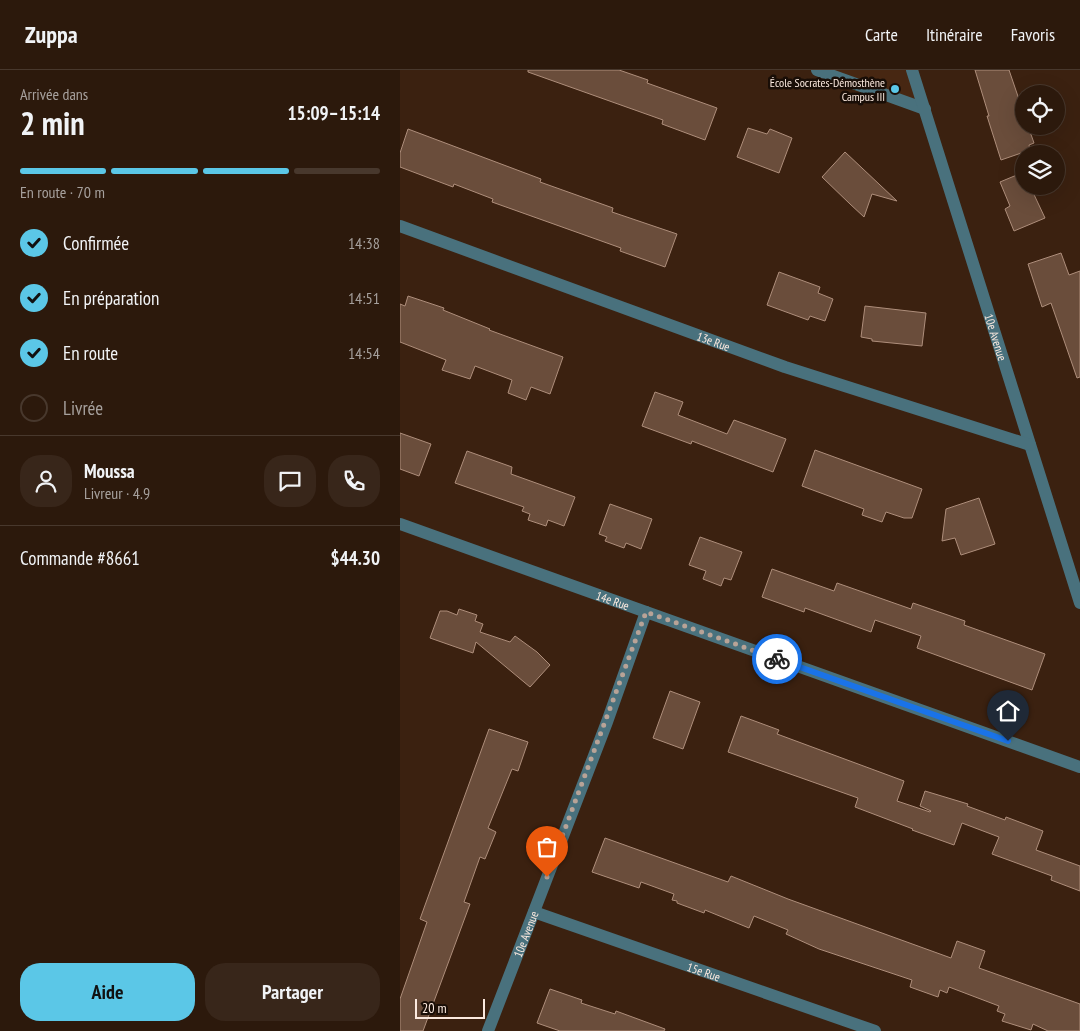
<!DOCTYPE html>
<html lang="fr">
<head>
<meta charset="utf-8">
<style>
  body { margin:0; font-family:"PT Sans Narrow",sans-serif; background:#38261a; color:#f1f3f6; height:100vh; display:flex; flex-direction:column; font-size:19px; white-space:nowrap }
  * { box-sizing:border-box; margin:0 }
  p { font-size:16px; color:#a6a09d }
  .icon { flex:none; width:28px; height:28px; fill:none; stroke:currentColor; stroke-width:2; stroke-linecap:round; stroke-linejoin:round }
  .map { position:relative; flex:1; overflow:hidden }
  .side { display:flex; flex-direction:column; background:#2c190c; width:400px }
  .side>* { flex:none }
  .buttons { position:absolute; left:615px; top:15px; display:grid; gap:10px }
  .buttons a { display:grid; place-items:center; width:50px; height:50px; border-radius:50%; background:#2c190c; box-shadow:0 5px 20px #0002,0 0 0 1px #48382d; font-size:25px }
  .scale { position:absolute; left:15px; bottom:12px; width:70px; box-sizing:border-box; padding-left:5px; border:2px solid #fbe9df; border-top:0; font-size:14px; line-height:18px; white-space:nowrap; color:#fbe9df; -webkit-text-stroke:4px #190e07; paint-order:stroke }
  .pin { position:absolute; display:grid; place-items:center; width:42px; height:42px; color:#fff; margin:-51px -21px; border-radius:50% 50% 50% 0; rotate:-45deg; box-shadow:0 0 5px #0007 }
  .pin .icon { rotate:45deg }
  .courier { position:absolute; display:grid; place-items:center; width:50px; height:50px; margin:-25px; border:4px solid #1a73e8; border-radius:50%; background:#fff; color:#222; box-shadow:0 1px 6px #0007 }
  .headline em { font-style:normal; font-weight:700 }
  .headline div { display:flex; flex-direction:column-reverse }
  .headline { display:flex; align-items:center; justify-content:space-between; height:85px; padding:0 20px }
  h1 { font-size:32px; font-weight:700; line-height:38px }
  .bar { display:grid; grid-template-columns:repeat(4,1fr); gap:8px 5px; align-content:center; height:60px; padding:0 20px }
  .bar i { height:6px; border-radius:4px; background:#48382d }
  .bar .on { background:#5bc7e7 }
  .bar p { grid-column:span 4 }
  .line { display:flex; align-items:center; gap:12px; padding:0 20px; border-top:1px solid #48382d }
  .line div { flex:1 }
  .round { display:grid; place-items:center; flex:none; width:52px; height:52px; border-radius:20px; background:#38261a }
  ol { padding:0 20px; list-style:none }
  li { display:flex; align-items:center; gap:15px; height:55px }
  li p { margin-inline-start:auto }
  li .icon { padding:5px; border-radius:50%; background:#5bc7e7; color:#111; stroke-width:4 }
  li:last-child { color:#a6a09d }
  li i { width:28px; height:28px; border:2px solid #48382d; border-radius:50% }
  .cta { display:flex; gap:10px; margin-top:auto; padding:10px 20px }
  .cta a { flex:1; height:58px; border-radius:20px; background:#5bc7e7; color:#111; font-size:20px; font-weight:700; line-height:58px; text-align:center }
  .cta a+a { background:#38261a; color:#f1f3f6 }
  header { display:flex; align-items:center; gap:30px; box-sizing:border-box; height:70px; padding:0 25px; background:#2c190c; border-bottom:1px solid #48382d }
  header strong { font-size:24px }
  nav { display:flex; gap:28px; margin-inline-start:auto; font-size:18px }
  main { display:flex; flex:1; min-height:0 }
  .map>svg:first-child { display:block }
  .built { fill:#472712 }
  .building { fill:#6a4d3b; stroke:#ae8e7b }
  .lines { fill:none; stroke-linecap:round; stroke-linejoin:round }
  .minor { stroke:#49717d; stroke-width:12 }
  .done { stroke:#b8a397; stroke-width:5; stroke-dasharray:0 9 }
  .route { stroke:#1a73e8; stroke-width:6 }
  .poi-dot { fill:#5bc7e7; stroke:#190e07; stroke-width:2 }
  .labels { text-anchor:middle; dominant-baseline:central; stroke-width:5; stroke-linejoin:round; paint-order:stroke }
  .poi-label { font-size:12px; fill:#fbe9df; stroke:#190e07; text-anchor:end }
  .street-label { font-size:12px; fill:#fbe9df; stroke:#190e07 }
</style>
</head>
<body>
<header>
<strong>Zuppa</strong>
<nav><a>Carte</a><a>Itinéraire</a><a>Favoris</a></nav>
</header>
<main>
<section class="side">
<div class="headline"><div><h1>2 min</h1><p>Arrivée dans</p></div><em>15:09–15:14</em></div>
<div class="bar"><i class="on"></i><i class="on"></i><i class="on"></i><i></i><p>En route · 70 m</p></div>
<ol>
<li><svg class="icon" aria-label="check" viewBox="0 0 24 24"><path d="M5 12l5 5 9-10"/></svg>Confirmée<p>14:38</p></li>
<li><svg class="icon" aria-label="check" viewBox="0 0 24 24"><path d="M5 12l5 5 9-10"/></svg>En préparation<p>14:51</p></li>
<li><svg class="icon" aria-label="check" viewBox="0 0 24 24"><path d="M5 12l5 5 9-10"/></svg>En route<p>14:54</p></li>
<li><i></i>Livrée</li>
</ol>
<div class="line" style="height:90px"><a class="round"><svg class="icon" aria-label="person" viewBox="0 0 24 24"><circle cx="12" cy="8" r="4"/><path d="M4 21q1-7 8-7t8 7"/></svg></a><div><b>Moussa</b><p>Livreur · 4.9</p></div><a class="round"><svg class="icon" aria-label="chat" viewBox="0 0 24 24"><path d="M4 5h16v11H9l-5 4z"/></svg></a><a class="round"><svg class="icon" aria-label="phone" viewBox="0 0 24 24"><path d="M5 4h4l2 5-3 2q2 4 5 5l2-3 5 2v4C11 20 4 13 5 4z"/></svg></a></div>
<div class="line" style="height:65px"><div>Commande #8661</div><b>$44.30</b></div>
<div class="cta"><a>Aide</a><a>Partager</a></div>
</section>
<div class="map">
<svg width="680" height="961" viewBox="0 0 680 961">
  <rect width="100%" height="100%" fill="#3b2110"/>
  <path class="built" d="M 417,0 L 512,0 L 525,39 Z"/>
  <g class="building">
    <path d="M 128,0 L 219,0 L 248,10 L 247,13 L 317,38 L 305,70 L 262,54 L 263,50 L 128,2 Z"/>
    <path d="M 575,0 L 609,0 L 624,44 L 624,56 L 628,56 L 634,73 L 629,75 L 630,80 L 601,90 L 587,46 L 589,46 Z"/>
    <path d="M 348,58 L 367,64 L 370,59 L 392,68 L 379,103 L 337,87 Z"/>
    <path d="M 8,59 L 141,109 L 140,112 L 213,138 L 212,142 L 277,164 L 265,197 L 220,181 L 221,178 L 92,132 L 93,129 L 54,114 L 53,117 L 0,97 L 0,83 Z"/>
    <path d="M 445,82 L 497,131 L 472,124 L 464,147 L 450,134 L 422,107 Z"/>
    <path d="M 624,102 L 624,116 L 630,116 L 645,148 L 614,161 L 605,139 L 610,136 L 600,112 Z"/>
    <path d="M 661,183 L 669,205 L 680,201 L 680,307 L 677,308 L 651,233 L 642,237 L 628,194 Z"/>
    <path d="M 379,202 L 420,217 L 418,223 L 433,229 L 425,251 L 410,246 L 408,250 L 367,235 Z"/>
    <path d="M 8,226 L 44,238 L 43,240 L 90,259 L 89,260 L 163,287 L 150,324 L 131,317 L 126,330 L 108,323 L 112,310 L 75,296 L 70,309 L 42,300 L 46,290 L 0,272 L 0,234 L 5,236 Z"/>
    <path d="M 465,236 L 526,243 L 522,276 L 472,271 L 472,269 L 461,267 Z"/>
    <path d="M 255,322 L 283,332 L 278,345 L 327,364 L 334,350 L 386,369 L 373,402 L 292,371 L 291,374 L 242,356 Z"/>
    <path d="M 0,363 L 31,374 L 19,406 L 0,399 Z"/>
    <path d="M 415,380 L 522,419 L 512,448 L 504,448 L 486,442 L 482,452 L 462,445 L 464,439 L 402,416 Z"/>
    <path d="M 67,381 L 112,397 L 111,404 L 175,427 L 164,456 L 148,450 L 146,456 L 128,450 L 130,444 L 122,441 L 124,437 L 55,413 Z"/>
    <path d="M 579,428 L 595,474 L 561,485 L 555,468 L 542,471 L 546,439 Z"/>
    <path d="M 210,434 L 252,449 L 241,479 L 226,473 L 224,478 L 205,471 L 207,467 L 199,464 Z"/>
    <path d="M 300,467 L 342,482 L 331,510 L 324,508 L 321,516 L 303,509 L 306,501 L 289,495 Z"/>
    <path d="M 372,499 L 434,521 L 437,513 L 511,539 L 513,533 L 565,551 L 564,555 L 645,584 L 632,620 L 517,578 L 521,566 L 475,550 L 471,562 L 405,538 L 404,542 L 362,527 Z"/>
    <path d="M 59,539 L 77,545 L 75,551 L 83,554 L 80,562 L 110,572 L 115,566 L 137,582 L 150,595 L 130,617 L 76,572 L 73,583 L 30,568 L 40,541 L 47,541 L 57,545 Z"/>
    <path d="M 270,621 L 300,632 L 283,679 L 253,668 Z"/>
    <path d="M 341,646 L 379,660 L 377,664 L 504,711 L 497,731 L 530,742 L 531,741 L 520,736 L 525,721 L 568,734 L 567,736 L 605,750 L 606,747 L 643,761 L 636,780 L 680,796 L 680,821 L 651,810 L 652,806 L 592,784 L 599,767 L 562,753 L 554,775 L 512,760 L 513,759 L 455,737 L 458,728 L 328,682 Z"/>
    <path d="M 89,659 L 128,672 L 118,701 L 112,699 L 88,758 L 96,762 L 85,789 L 80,787 L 64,832 L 70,834 L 23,961 L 0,961 L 0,929 L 27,852 L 20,849 Z"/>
    <path d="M 205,768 L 328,812 L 331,806 L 388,829 L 551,888 L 557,871 L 585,881 L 579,898 L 680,934 L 680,961 L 648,961 L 633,954 L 631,960 L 602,951 L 605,944 L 597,941 L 599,936 L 549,917 L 547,923 L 540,920 L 538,927 L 510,917 L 512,910 L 419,879 L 386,864 L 388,860 L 354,846 L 349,858 L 305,840 L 304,843 L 277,833 L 277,831 L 272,830 L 274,824 L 241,812 L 239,818 L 192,802 Z"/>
    <path d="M 150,919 L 182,930 L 181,933 L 215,944 L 216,941 L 265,959 L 264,961 L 160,961 L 137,953 Z"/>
  </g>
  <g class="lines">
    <g class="minor">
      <path d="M 417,0 L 525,39"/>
      <path id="s1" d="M 512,0 L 680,533"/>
      <path id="s2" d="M 0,156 L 385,297 L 630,375"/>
      <path id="s3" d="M 0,454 L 680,697"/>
      <path id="s4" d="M 134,842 L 475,961"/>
      <path id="s5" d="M 88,961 L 207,652 L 246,542"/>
    </g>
  </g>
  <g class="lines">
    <path class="done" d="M 147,807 L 246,542 L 377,589"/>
    <path class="route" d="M 377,589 L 608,671"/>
  </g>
  <circle class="poi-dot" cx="495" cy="19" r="5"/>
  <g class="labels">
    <g class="poi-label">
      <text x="485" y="12">École Socrates-Démosthène<tspan x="485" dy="14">Campus III</tspan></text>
    </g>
    <g class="street-label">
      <text stroke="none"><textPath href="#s1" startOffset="280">10e Avenue</textPath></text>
      <text stroke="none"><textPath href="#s2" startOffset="334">13e Rue</textPath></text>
      <text stroke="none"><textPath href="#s3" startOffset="226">14e Rue</textPath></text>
      <text stroke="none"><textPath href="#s5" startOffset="104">10e Avenue</textPath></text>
      <text stroke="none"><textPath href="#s4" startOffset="180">15e Rue</textPath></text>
    </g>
  </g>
</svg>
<div class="buttons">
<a><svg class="icon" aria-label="locate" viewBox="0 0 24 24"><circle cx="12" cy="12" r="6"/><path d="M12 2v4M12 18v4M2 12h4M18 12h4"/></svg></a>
<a><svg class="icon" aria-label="layers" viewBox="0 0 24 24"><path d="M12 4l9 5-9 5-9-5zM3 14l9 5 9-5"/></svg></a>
</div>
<div class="scale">20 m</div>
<div class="pin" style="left:147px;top:807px;background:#ea580c"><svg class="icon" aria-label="bag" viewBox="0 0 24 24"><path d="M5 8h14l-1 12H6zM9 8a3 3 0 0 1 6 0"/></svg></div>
<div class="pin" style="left:608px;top:671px;background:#1f2937"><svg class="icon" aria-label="home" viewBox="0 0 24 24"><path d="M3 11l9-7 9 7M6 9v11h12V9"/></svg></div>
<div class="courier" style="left:377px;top:589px"><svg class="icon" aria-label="bike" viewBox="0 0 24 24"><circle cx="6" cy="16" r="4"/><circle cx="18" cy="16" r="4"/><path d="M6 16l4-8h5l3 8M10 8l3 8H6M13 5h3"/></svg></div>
</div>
</main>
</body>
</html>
